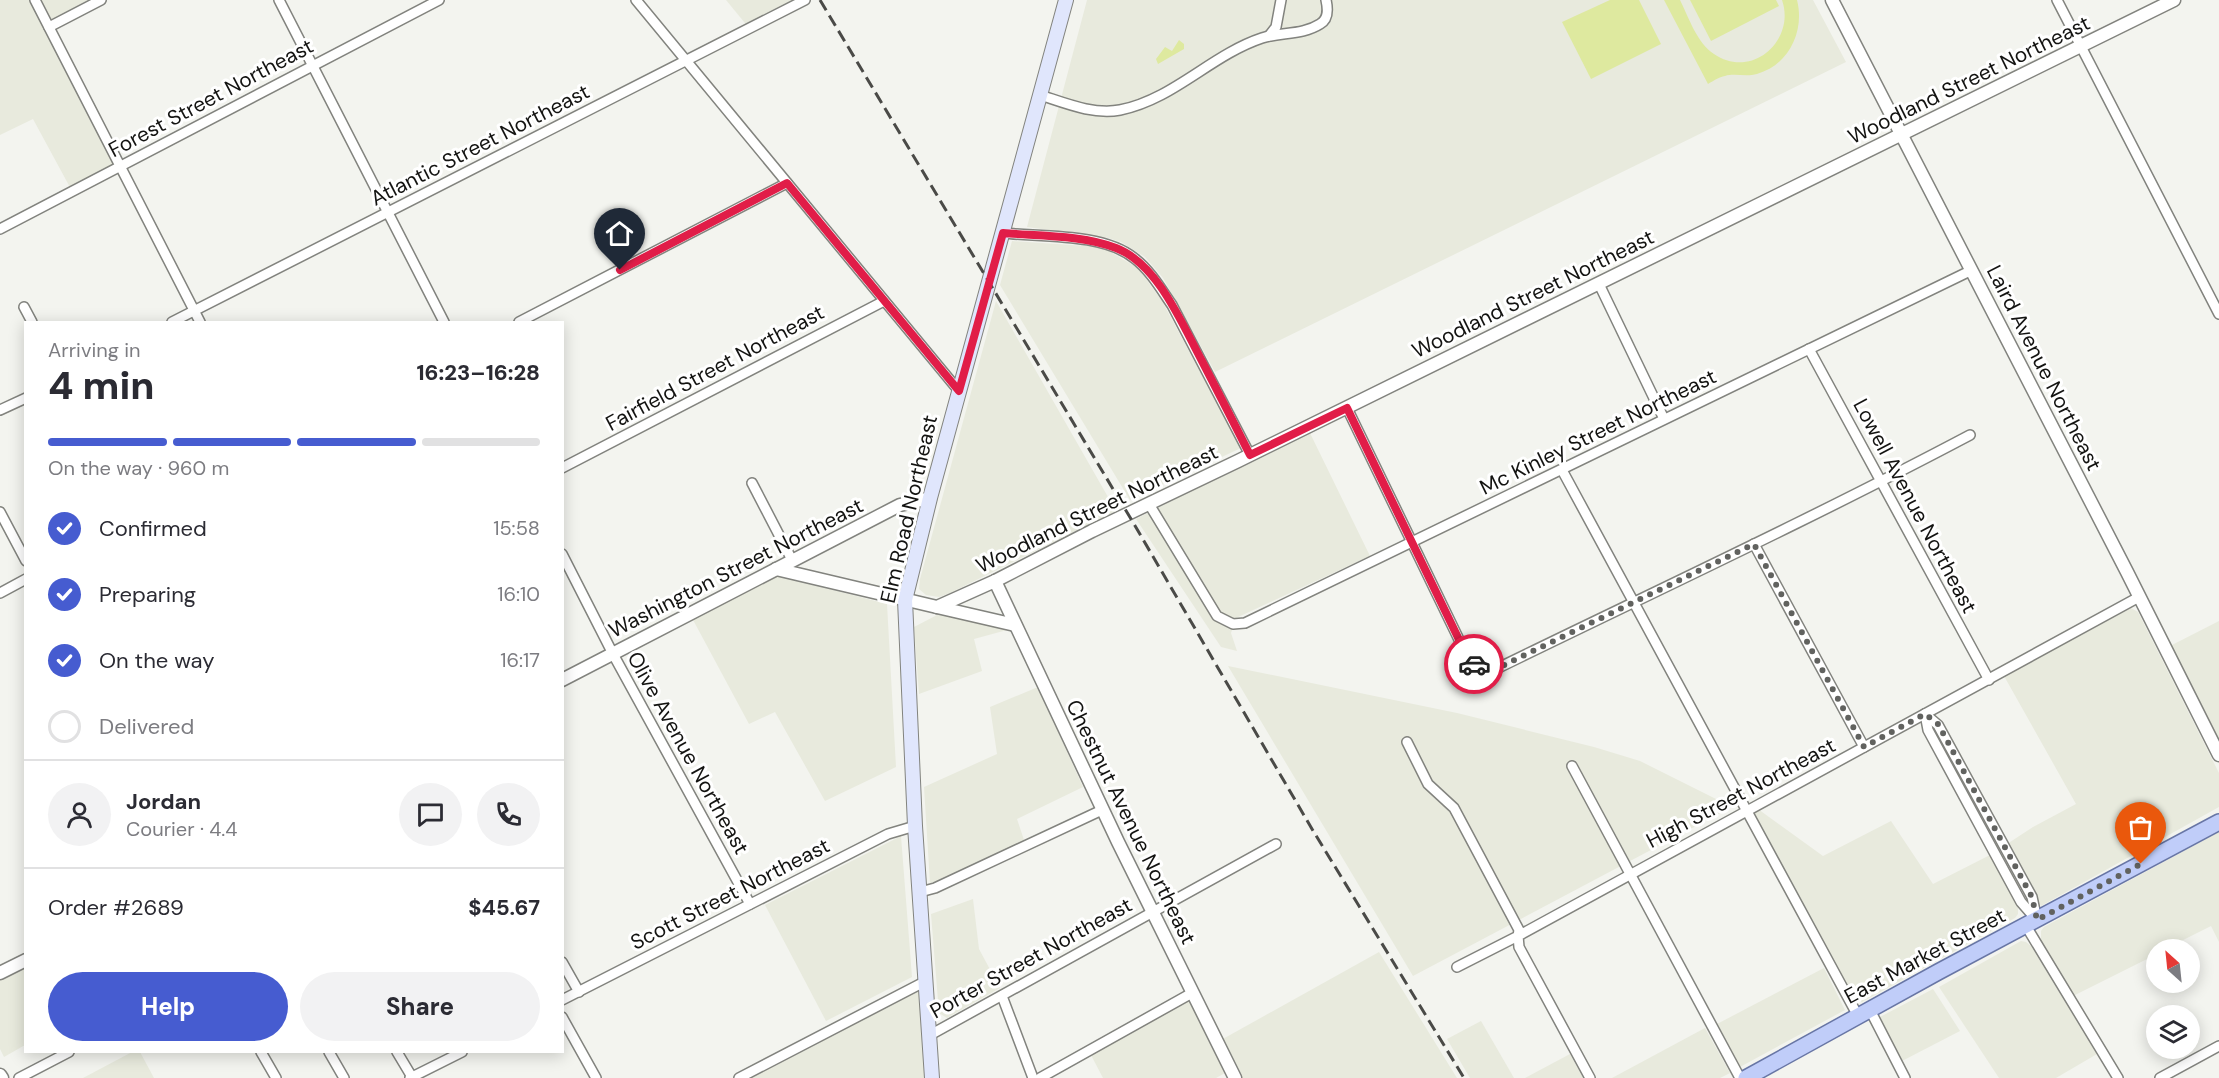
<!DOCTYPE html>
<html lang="en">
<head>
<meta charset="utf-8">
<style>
  body { margin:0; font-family:"DM Sans",sans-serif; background:#f2f2f3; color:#2b2b33; height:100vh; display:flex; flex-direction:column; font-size:22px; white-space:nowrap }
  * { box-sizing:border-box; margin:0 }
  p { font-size:20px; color:#7c7c81 }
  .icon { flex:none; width:33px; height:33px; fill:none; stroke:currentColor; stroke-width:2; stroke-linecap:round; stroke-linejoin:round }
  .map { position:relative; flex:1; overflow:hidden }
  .side { position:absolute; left:24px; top:321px; width:540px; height:732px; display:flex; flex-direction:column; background:#fff; border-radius:0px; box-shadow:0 3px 15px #0003 }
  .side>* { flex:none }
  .needle { width:39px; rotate:333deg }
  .controls { position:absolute; left:2146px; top:939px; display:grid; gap:12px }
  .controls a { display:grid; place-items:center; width:54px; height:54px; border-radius:50%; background:#fff; box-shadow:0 3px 15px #0003; font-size:30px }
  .pin { position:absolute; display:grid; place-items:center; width:51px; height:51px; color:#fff; margin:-62px -26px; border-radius:50% 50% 50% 0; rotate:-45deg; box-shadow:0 0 6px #0007 }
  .pin .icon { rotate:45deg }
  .courier { position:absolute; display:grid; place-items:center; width:60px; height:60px; margin:-30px; border:4px solid #e11d48; border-radius:50%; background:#fff; color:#222; box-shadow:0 2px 8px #0007 }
  .headline em { font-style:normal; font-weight:800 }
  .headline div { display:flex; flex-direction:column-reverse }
  .headline { display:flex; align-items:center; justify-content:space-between; height:102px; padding:0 24px }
  h1 { font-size:39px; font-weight:800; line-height:45px }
  .bar { display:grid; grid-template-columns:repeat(4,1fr); gap:9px 6px; align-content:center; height:72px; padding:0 24px }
  .bar i { height:8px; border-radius:4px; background:#e1e1e2 }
  .bar .selected { background:#465cd0 }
  .bar p { grid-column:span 4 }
  .line { display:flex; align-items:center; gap:15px; padding:0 24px; border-top:2px solid #e1e1e2 }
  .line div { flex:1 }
  .round { display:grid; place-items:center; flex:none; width:63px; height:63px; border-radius:32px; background:#f2f2f3 }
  ol { padding:0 24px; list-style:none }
  li { display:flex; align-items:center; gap:18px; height:66px }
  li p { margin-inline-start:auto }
  li .icon { padding:6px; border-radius:50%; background:#465cd0; color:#fff; stroke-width:4 }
  li:last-child { color:#7c7c81 }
  li i { width:33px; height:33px; border:3px solid #e1e1e2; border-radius:50% }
  .button { display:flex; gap:12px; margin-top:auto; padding:12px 24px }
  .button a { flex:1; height:69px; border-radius:36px; background:#465cd0; color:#fff; font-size:24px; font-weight:800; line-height:69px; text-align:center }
  .button a+a { background:#f2f2f3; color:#2b2b33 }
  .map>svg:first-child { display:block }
  .built { fill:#e8eadd }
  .green { fill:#dee99f }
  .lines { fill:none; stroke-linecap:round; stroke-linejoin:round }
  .minor-casing { stroke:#82837e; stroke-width:12 }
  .tertiary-casing { stroke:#82837e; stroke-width:15 }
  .secondary-casing { stroke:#82837e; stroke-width:16 }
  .primary-casing { stroke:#6876a5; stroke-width:18 }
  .minor { stroke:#fff; stroke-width:9 }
  .tertiary { stroke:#fff; stroke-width:12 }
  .secondary { stroke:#e0e6fc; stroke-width:14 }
  .primary { stroke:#c0cdf9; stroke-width:15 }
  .rail { stroke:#4a4a47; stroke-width:3; stroke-dasharray:12 6; stroke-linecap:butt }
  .done { stroke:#61625f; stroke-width:6; stroke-dasharray:0 10.8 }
  .route { stroke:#e11d48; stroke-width:8 }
  .labels { text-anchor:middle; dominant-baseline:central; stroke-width:6; stroke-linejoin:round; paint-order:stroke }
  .street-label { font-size:21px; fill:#131311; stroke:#fff }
</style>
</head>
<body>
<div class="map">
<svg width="2219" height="1078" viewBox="0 0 2219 1078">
  <rect width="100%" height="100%" fill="#f3f4ef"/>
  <g class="built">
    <path d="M 0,0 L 101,0 L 49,27 L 120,166 L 72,191 L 33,119 L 0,135 Z"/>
    <path d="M 726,0 L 805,0 L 749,28 Z"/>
    <path d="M 1087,0 L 1813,0 L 1846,62 L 1215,372 L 1163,278 L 1145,257 L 1121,242 L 1108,238 L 1027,227 Z"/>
    <path d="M 1012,241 L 1102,247 L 1138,268 L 1162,301 L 1241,448 L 1130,500 L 1000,285 Z"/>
    <path d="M 996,301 L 1116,511 L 950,593 L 939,597 L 926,595 L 919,589 L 920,579 Z"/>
    <path d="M 1309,431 L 1370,556 L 1236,618 L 1231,633 L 1237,651 L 1221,647 L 1136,519 Z"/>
    <path d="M 776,575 L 887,604 L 896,767 L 825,801 L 775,712 L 749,724 L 692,618 Z"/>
    <path d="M 2131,608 L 2138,612 L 2219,773 L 2219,807 L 2041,906 L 2007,844 L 2033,827 L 2076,804 L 2004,676 Z"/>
    <path d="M 939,614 L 1007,630 L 974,639 L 982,671 L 919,694 L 914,627 Z"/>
    <path d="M 2219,621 L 2219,740 L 2170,646 Z"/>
    <path d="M 1228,666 L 1457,713 L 1594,747 L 1640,761 L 1732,807 L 1413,976 Z"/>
    <path d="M 1038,687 L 1083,787 L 1017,819 L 1025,843 L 939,882 L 930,883 L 924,787 L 997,754 L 990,707 Z"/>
    <path d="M 1758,809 L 1823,856 L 1891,821 L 1933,884 L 1990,855 L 2018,908 L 2018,914 L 2015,918 L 1862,1002 L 1854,999 L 1751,813 Z"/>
    <path d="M 2219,832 L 2219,942 L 2211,926 L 2165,949 L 2157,950 L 2157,954 L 2073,996 L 2041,943 L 2041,931 L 2044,927 Z"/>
    <path d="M 901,836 L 912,977 L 826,1021 L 765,905 Z"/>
    <path d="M 973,899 L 979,949 L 1000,988 L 947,1018 L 939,1013 L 931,914 Z"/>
    <path d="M 2021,941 L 2026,942 L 2031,946 L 2097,1054 L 2056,1078 L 1999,1078 L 1939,987 Z"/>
    <path d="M 1379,952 L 1457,1078 L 1241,1078 L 1221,1040 Z"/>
    <path d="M 25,966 L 25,1045 L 4,1057 L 0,1049 L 0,979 Z"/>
    <path d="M 1824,968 L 1845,1010 L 1740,1067 L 1717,1024 Z"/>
    <path d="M 926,981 L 932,1078 L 739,1078 Z"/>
    <path d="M 1933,989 L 1960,1031 L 1902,1061 L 1880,1017 Z"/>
    <path d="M 1190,1000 L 1227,1072 L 1216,1078 L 1103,1078 L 1091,1055 Z"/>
    <path d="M 1481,1021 L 1514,1078 L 1470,1078 L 1447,1039 Z"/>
    <path d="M 1705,1028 L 1730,1073 L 1720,1078 L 1612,1078 Z"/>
    <path d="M 132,1052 L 140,1052 L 154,1078 L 83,1078 Z"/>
    <path d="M 1570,1054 L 1583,1078 L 1525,1078 Z"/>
  </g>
  <g class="green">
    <path d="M 1610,0 L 1639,0 L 1661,44 L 1591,79 L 1562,22 Z"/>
    <path d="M 1664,0 L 1680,0 C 1689,18 1697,43 1714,54 C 1752,80 1796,40 1782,0 L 1797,0 C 1805,31 1789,65 1757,74 C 1746,77 1734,73 1725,76 C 1719,77 1713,81 1708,84 Z"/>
    <path d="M 1690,0 L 1776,0 L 1779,6 L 1711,41 Z"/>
    <path d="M 1179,40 L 1184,44 L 1184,49 L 1158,64 L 1156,59 L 1165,47 L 1172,51 Z"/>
  </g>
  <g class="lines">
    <g class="minor-casing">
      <g id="minor">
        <path d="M 35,0 L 200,322"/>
        <path d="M 279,0 L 444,322"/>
        <path d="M 636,0 L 959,391"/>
        <path d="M 2057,0 L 2219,314"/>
        <path d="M 49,27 L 101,0"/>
        <path d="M 1269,36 L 1276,27 L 1281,0"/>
        <path d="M 1040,95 C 1065,103 1093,115 1120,110 C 1174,99 1211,55 1262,38 C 1281,32 1303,35 1320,24 C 1329,19 1328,9 1326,0"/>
        <path d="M 0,229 L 439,0"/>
        <path d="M 1003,233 C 1042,237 1103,233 1134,258 C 1150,270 1161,289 1172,305 L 1250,455"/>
        <path d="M 1599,284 L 1664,419"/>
        <path d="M 24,307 L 32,322"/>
        <path d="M 172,322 L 805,0"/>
        <path d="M 519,322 L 787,183"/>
        <path d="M 1809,349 L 1989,680"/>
        <path d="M 1347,408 L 1465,652 C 1475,666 1481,671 1498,668 C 1656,591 1815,517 1970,435"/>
        <path d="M 0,410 L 26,398"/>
        <path d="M 562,468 L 884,301"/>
        <path d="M 1562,470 L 1858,1016"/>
        <path d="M 752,483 L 792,560"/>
        <path d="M 1149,504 L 1217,616 L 1233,624 L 1245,623 L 1972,270"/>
        <path d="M 0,512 L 26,561"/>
        <path d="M 1754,544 L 1864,747"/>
        <path d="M 562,554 L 613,654 L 750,904"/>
        <path d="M 0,593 L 26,579"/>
        <path d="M 1925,714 L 1938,725 L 2032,897 L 2037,920"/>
        <path d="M 1925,714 L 1928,730 L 2021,902 L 2035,918"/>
        <path d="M 1407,742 L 1428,784 L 1454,808 L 1519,930 L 1518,936 L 1457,967"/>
        <path d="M 1572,766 L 1740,1078"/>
        <path d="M 920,892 L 935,888 L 1102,810"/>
        <path d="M 2026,926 L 2118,1078"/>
        <path d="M 562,962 L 579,992"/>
        <path d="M 1002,996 L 1033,1078"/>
        <path d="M 562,1000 L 888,834 L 915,826"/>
        <path d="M 1870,1010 L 1905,1078"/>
        <path d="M 562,1017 L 596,1078"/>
        <path d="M 930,1035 L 1276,844"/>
        <path d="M 261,1052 L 276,1078"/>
        <path d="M 329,1052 L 344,1078"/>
        <path d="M 397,1052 L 412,1077"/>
        <path d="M 19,1078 L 69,1052"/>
        <path d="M 410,1078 L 462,1052"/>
        <path d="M 739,1078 L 926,981"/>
        <path d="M 1040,1078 L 1192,993"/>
        <path d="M 1590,1078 L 1519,947 L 1518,936 L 2139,597"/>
        <path d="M 2160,1078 L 2219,1046"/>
      </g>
    </g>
    <g class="tertiary-casing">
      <g id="tertiary">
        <path d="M 1832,0 L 2127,572 L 2219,755"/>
        <path d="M 776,569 L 937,607 L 995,581 L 1092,531 L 1238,461 L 2174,0"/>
        <path d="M 995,581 L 1118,842 L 1235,1078"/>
        <path d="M 937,607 L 1015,625"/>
        <path d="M 562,680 L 900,505 L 930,498"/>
        <path d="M 0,973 L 26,960"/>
        <path d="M 0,1075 L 2,1078"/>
      </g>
    </g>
    <g class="secondary-casing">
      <path id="secondary" d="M 932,1078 L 915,826 L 905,600 L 930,498 L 1066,0"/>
    </g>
    <g class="primary-casing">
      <path id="primary" d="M 1746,1078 L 1938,972 L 2219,822"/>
    </g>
    <use href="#minor" class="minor"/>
    <use href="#tertiary" class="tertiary"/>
    <use href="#secondary" class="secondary"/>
    <use href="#primary" class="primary"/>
    <path class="rail" d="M 820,0 L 1134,524 L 1312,829 L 1464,1078"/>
  </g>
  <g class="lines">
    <path class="done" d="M 1474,664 L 1482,669 L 1498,668 L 1754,544 L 1864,747 L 1925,714 L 1938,724 L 2032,897 L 2037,920 L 2141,864"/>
    <path class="route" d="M 620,270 L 787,183 L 959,391 L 1003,233 C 1038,236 1083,235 1116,248 C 1158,264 1182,324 1202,361 C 1218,392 1234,423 1250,455 L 1347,408 L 1465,652 L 1474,664"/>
  </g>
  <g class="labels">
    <g class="street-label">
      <text transform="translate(1969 80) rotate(-26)">Woodland Street Northeast</text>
      <text transform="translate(211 98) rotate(-28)">Forest Street Northeast</text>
      <text transform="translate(480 145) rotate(-27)">Atlantic Street Northeast</text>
      <text transform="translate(1533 294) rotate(-26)">Woodland Street Northeast</text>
      <text transform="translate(715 368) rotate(-28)">Fairfield Street Northeast</text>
      <text transform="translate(2044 368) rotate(63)">Laird Avenue Northeast</text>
      <text transform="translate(1598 432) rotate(-26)">Mc Kinley Street Northeast</text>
      <text transform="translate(1915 506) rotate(62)">Lowell Avenue Northeast</text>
      <text transform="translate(909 509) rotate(-77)">Elm Road Northeast</text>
      <text transform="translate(1097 509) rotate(-26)">Woodland Street Northeast</text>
      <text transform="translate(736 568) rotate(-27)">Washington Street Northeast</text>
      <text transform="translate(688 753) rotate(61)">Olive Avenue Northeast</text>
      <text transform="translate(1741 793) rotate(-28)">High Street Northeast</text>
      <text transform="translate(1131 822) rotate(64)">Chestnut Avenue Northeast</text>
      <text transform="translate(730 894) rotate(-27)">Scott Street Northeast</text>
      <text transform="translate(1925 956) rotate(-28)">East Market Street</text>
      <text transform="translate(1031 958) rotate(-29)">Porter Street Northeast</text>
    </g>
  </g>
</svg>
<div class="controls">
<a><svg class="needle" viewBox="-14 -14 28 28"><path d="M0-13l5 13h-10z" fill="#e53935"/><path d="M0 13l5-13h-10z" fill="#7c7c81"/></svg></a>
<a><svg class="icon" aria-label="layers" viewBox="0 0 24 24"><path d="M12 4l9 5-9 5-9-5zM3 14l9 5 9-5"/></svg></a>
</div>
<div class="pin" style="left:2141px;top:864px;background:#ea580c"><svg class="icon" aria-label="bag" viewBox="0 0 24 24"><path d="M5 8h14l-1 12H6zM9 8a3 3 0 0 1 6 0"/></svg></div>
<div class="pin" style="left:620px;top:270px;background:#1f2937"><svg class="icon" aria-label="home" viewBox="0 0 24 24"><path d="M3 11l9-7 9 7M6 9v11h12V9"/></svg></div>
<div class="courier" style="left:1474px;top:664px"><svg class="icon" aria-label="car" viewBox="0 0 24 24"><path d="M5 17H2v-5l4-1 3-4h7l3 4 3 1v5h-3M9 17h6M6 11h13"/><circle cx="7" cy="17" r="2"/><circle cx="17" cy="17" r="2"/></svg></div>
<section class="side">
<div class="headline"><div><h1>4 min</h1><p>Arriving in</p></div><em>16:23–16:28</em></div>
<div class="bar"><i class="selected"></i><i class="selected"></i><i class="selected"></i><i></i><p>On the way · 960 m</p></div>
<ol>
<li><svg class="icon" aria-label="check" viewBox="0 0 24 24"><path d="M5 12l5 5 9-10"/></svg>Confirmed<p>15:58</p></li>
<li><svg class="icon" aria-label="check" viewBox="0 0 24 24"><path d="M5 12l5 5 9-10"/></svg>Preparing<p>16:10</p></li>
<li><svg class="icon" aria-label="check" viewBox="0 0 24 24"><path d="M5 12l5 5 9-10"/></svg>On the way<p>16:17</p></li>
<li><i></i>Delivered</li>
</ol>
<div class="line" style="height:108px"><a class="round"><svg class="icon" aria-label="person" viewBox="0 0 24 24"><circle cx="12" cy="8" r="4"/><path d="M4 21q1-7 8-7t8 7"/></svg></a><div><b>Jordan</b><p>Courier · 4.4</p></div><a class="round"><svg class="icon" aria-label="chat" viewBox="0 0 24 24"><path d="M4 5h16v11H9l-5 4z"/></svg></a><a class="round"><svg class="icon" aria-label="phone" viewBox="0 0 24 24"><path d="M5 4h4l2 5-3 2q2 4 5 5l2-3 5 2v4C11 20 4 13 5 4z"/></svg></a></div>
<div class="line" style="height:78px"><div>Order #2689</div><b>$45.67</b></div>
<div class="button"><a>Help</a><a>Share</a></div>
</section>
</div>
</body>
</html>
